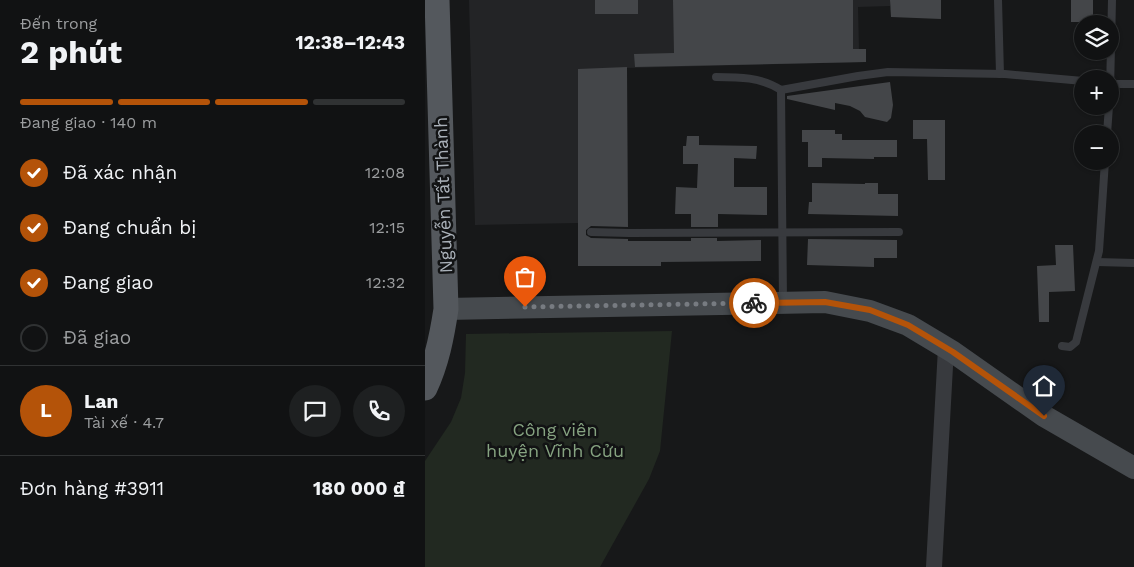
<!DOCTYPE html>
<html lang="vi">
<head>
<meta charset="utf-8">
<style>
  body { margin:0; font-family:"Work Sans",sans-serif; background:#1e2021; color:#f1f3f6; height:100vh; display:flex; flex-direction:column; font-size:19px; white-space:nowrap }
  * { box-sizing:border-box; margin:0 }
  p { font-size:16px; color:#9c9ea0 }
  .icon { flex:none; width:28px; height:28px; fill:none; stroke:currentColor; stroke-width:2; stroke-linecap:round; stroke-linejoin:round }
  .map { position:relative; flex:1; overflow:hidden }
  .drawer { display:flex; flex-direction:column; background:#111213; width:425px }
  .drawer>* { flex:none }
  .fabs { position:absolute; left:649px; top:15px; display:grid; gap:10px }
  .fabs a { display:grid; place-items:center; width:45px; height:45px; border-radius:50%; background:#111213; box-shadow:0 1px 4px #0004,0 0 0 1px #303233; font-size:25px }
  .pin { position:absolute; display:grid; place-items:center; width:42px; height:42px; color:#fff; margin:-51px -21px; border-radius:50% 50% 50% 0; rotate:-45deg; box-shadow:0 0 5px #0007 }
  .pin .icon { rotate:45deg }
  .courier { position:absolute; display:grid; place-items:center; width:50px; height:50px; margin:-25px; border:4px solid #b45309; border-radius:50%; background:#fff; color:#222; box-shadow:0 1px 6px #0007 }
  .headline em { font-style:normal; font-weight:700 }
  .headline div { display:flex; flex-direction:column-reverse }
  .headline { display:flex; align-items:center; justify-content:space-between; height:85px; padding:0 20px }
  h1 { font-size:32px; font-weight:700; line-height:38px }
  .bar { display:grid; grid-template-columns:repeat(4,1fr); gap:8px 5px; align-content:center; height:60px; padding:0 20px }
  .bar i { height:6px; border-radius:4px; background:#303233 }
  .bar .current { background:#b45309 }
  .bar p { grid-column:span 4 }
  .line { display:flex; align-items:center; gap:12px; padding:0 20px; border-top:1px solid #303233 }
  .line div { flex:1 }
  .round { display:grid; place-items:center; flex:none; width:52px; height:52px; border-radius:26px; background:#1e2021 }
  ol { padding:0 20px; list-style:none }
  li { display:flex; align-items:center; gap:15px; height:55px }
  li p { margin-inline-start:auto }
  li .icon { padding:5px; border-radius:50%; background:#b45309; color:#fff; stroke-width:4 }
  li:last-child { color:#9c9ea0 }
  li i { width:28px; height:28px; border:2px solid #303233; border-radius:50% }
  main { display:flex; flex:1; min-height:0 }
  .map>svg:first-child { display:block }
  .built { fill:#232426 }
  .green { fill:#222921 }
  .building { fill:#444649 }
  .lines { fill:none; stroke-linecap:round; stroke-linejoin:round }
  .lane { stroke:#383a3e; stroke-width:8 }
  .street { stroke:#383a3e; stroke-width:16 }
  .secondary { stroke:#464a4e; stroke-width:22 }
  .primary { stroke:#54585d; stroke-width:25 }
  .done { stroke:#777b81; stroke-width:5; stroke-dasharray:0 9 }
  .route { stroke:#b45309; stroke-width:6 }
  .labels { text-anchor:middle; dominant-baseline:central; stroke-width:5; stroke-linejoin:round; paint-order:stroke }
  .street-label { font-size:18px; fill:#aab1b9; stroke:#121314 }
  .park-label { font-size:18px; fill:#86a381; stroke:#121314 }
</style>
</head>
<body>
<main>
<section class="drawer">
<div class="headline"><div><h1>2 phút</h1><p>Đến trong</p></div><em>12:38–12:43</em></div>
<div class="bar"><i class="current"></i><i class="current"></i><i class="current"></i><i></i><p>Đang giao · 140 m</p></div>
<ol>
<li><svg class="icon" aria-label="check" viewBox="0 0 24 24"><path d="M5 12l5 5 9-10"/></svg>Đã xác nhận<p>12:08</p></li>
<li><svg class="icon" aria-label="check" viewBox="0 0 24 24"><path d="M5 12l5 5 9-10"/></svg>Đang chuẩn bị<p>12:15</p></li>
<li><svg class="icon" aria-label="check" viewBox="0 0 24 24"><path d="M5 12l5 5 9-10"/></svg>Đang giao<p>12:32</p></li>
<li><i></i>Đã giao</li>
</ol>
<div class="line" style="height:90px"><b class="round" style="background:#b45309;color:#fff">L</b><div><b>Lan</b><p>Tài xế · 4.7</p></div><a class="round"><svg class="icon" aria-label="chat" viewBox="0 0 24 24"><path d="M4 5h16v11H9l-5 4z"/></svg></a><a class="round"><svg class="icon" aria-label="phone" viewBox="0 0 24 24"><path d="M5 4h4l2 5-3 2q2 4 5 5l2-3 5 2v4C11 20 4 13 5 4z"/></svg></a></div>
<div class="line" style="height:65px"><div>Đơn hàng #3911</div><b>180 000 ₫</b></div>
</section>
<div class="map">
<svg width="709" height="567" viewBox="0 0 709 567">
  <rect width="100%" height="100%" fill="#171819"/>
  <path class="built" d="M 44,0 L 465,0 L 465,6 L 433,7 L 434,49 L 441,49 L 441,62 L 202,68 L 153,223 L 50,225 Z"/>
  <path class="green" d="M 247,331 L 235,451 L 224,479 L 175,567 L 0,567 L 0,461 L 26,422 L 36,398 L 40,373 L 41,334 Z"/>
  <g class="building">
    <rect x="170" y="0" width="43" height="14"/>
    <path d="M 248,0 L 428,0 L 428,49 L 441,49 L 441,62 L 210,67 L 209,54 L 249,53 Z"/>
    <path d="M 465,0 L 516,0 L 516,19 L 466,17 Z"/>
    <rect x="646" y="0" width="22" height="22"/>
    <path d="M 202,67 L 203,227 L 166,226 L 161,230 L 161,235 L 166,238 L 203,239 L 203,241 L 266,241 L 266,238 L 292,238 L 292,241 L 336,240 L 336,261 L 236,262 L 236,266 L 153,266 L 153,69 Z"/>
    <path d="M 465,82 L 468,105 L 466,118 L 462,122 L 440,117 L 435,111 L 425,106 L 410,103 L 410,110 L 362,99 L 362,96 Z"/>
    <path d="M 488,120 L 520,120 L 520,180 L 503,180 L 502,139 L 488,139 Z"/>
    <path d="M 377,130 L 410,130 L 410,134 L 417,134 L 417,140 L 472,140 L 472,157 L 449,157 L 449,159 L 397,158 L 397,167 L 383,167 L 383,142 L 377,142 Z"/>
    <path d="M 262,136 L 274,136 L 274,145 L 332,146 L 331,159 L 309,158 L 309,187 L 342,187 L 342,215 L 293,214 L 293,227 L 266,227 L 266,214 L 250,214 L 251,187 L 272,188 L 273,164 L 258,164 L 258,146 L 261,146 Z"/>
    <path d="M 387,183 L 440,184 L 440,183 L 453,183 L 453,194 L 473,194 L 473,216 L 383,214 L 384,202 L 387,202 Z"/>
    <path d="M 383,239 L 472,240 L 472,258 L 449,258 L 449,267 L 382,265 Z"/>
    <path d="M 630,245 L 648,245 L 650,291 L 624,292 L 624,322 L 614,322 L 612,266 L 631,265 Z"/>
  </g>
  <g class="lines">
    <g class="lane">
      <path d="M 573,0 L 575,74"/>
      <path d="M 291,77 C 314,77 336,77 356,90 L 433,76 L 463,72 L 580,74 L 658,81"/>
      <path d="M 685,84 L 709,84"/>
      <path d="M 356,90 L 358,301"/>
      <path d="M 685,91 L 687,0"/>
      <path d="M 682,134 L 684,106"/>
      <path d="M 166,232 L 204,233 L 474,232"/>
      <path d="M 672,262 L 709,263"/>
      <path d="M 637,346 L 645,347 L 651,342 L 674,251 L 680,161"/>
    </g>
    <path class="street" d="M 509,567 L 521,348"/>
    <path class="secondary" d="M 21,309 L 400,302 L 445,311 L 483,325 L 528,352 L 619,416 L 709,468"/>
    <path class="primary" d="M 0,388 C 12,362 17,336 21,309 L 12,0"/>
  </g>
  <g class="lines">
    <path class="done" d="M 100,307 L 329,303"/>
    <path class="route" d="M 329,303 L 400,302 L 445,310 L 483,325 L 528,352 L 619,416"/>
  </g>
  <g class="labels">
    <g class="street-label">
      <text transform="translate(18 195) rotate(-92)">Nguyễn Tất Thành</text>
    </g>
    <g class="park-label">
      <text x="130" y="429">Công viên<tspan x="130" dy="21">huyện Vĩnh Cửu</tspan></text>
    </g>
  </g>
</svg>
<div class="fabs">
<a><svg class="icon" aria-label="layers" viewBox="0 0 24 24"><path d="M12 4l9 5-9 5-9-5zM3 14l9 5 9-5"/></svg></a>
<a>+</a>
<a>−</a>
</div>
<div class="pin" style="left:100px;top:307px;background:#ea580c"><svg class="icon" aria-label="bag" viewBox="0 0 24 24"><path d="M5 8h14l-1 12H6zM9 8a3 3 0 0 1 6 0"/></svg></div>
<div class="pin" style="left:619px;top:416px;background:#1f2937"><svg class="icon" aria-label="home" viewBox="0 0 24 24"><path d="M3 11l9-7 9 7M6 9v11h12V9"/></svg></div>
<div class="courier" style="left:329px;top:303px"><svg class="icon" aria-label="bike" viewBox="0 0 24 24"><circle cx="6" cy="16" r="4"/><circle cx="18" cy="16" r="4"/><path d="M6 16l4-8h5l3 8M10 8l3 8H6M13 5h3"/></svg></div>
</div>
</main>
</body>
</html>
